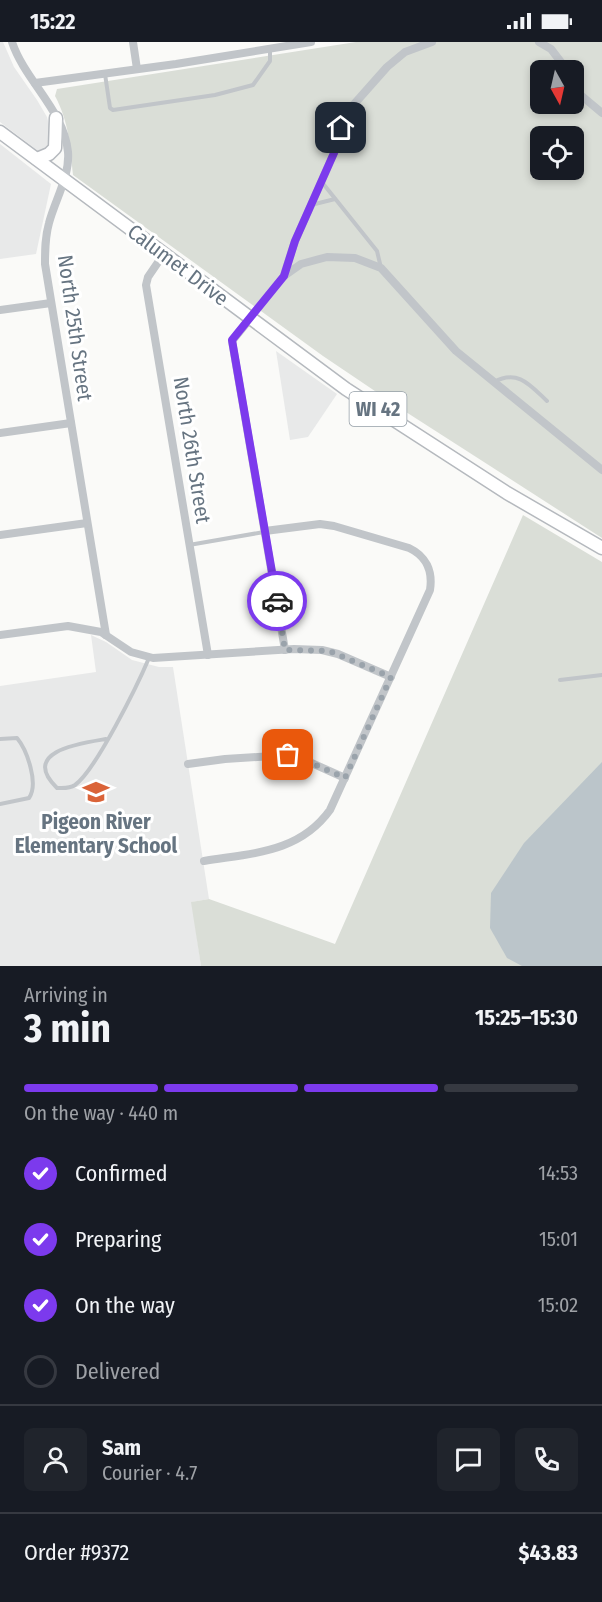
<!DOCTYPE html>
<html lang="en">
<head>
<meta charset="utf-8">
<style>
  body { margin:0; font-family:"Fira Sans Condensed",sans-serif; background:#20242c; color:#f1f3f6; height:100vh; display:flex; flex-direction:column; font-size:22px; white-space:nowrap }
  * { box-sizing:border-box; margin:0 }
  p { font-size:20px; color:#9ea1a6 }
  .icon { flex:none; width:33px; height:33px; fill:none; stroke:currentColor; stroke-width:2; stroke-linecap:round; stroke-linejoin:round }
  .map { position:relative; height:924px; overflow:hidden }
  .drawer { display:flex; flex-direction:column; background:#171b24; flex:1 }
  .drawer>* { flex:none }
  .needle { width:39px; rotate:172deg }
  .fabs { position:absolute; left:530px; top:18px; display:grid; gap:12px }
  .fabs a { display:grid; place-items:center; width:54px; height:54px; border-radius:9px; background:#171b24; box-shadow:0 3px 9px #0003; font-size:30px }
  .pin { position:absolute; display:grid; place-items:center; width:51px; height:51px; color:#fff; margin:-26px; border-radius:12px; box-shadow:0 3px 9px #0006 }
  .courier { position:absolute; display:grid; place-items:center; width:60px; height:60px; margin:-30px; border:4px solid #7c3aed; border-radius:50%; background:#fff; color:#222; box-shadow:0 2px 8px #0007 }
  .headline em { font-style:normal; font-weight:700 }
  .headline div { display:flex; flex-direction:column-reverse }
  .headline { display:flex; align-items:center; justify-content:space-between; height:102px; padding:0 24px }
  h1 { font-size:39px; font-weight:700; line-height:45px }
  .bar { display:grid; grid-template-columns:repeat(4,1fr); gap:9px 6px; align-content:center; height:72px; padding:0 24px }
  .bar i { height:8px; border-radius:4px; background:#363941 }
  .bar .selected { background:#7c3aed }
  .bar p { grid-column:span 4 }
  .line { display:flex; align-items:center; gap:15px; padding:0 24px; border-top:2px solid #363941 }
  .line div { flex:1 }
  .round { display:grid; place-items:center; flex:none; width:63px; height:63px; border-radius:9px; background:#20242c }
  ol { padding:0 24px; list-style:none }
  li { display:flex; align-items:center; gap:18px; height:66px }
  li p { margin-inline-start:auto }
  li .icon { padding:6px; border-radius:50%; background:#7c3aed; color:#fff; stroke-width:4 }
  li:last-child { color:#9ea1a6 }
  li i { width:33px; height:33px; border:3px solid #363941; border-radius:50% }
  .status { display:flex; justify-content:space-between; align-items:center; height:42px; padding:0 30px; background:#171b24; direction:ltr }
  .status svg { height:16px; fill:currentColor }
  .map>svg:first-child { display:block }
  .built { fill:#e8e9e9 }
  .green { fill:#daded7; fill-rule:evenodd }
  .water { fill:#bbc5ca }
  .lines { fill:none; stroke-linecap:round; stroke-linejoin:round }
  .primary-casing { stroke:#b5b9be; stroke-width:15 }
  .lane { stroke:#c1c5c9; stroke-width:4 }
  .street { stroke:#c1c5c9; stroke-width:8 }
  .primary { stroke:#fff; stroke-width:12 }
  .done { stroke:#9aa3ab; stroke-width:6; stroke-dasharray:0 10.8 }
  .route { stroke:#7c3aed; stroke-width:8 }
  .labels { text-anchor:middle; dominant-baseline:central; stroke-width:6; stroke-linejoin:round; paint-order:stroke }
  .shield { fill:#fff; stroke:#949ea7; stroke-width:1.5 }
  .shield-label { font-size:20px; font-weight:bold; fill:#667481 }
  .street-label { font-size:21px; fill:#667481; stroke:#fff }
  .poi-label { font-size:21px; font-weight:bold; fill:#667481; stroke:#fff }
</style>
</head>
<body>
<div class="status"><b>15:22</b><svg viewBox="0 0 49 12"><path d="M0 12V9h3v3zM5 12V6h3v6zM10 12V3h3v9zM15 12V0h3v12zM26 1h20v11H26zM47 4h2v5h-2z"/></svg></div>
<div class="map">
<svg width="602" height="924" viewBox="0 0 602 924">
  <rect width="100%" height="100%" fill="#fafaf8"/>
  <g class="built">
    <path d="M 0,0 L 3,0 L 14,25 L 37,58 L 47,75 L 54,103 L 41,111 L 0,80 Z"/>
    <path d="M 0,102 L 51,142 L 36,212 L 0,217 Z"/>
    <path d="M 276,309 L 337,352 L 308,395 L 290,398 Z"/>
    <path d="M 91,593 L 106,600 L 132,618 L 159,625 L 173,625 L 209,857 L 192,860 L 201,924 L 0,924 L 0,644 L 96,630 Z"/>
  </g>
  <g class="green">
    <path d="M 356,0 L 602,0 L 602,496 L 406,370 L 323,314 L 73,133 C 70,104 69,80 55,54 L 57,47 ZM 540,28 L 573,28 L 573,62 L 540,62 ZM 540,94 L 573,94 L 573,128 L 540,128 Z"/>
    <path d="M 523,473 L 602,520 L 602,924 L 201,924 L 191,860 L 209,857 L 335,902 Z"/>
  </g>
  <path class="water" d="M 602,720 L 602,924 L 522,924 L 507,916 L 490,886 L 491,851 L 524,801 Z"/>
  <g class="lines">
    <g class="primary-casing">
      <g id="primary">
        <path d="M 0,90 L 346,347 L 507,451 L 602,506"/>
        <path d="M 37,117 L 49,112 L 55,106 L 56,76"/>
      </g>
    </g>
    <g class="lane">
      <path d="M 105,32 L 110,66 L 113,68 L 215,53 L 253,43 L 270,19 L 270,8"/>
      <path d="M 321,139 L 377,209 L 381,226"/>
      <path d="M 311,163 L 335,157"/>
      <path d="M 252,274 L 284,234"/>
      <path d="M 494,340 C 518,327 530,343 547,359"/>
      <path d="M 189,503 L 264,490"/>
      <path d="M 560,638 L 602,633"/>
      <path d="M 0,697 L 17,696 C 27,708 39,742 29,756 L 0,762"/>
      <path d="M 106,697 C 82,701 19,709 57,746 C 63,746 69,747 75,743 C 96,728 138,642 149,616"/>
    </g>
    <g class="street">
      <path d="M 12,0 C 25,39 64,68 68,110 C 70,134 55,158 49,181 C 45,195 45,208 45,222 L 106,593"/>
      <path d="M 133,0 L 137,27"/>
      <path d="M 539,0 L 551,7 L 567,28"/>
      <path d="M 35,41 L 176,22 L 311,0"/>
      <path d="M 573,41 L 577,50 L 602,71"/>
      <path d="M 163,213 L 148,235 L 146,243 L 208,613"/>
      <path d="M 284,233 L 295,199 L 334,111 L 348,69 L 387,25 L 405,10 L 432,0"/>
      <path d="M 284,234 L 301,222 L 327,215 L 355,216 L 381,226 L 456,309 L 602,428"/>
      <path d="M 0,268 L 51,261"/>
      <path d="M 250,277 L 232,299 L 285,608"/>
      <path d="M 0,391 L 71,381"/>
      <path d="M 0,493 L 87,481"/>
      <path d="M 0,593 L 68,584 L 101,590 L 131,610 L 153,616 L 294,607 L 322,608 L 338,612 L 391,635"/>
      <path d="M 188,722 L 225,717 L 288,713 L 296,714 L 345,736"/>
      <path d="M 204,819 C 252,811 299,811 330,768 L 430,548 C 433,529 426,514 409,506 L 334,484 L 320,482 L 265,489"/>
    </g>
    <use href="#primary" class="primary"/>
  </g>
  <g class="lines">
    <path class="done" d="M 277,559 L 285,608 L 329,609 L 391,635 L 345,736 L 296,714 L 288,713"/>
    <path class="route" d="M 277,559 L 232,298 L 284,234 L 295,199 L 334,111 L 341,86"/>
  </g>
  <defs>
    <g id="school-bare" transform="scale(2.07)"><path d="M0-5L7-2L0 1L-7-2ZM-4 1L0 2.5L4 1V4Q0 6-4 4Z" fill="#da6338" stroke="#fff" stroke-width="2.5" paint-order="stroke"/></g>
  </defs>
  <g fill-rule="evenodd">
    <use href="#school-bare" x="96" y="750"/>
  </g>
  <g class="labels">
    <rect class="shield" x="349.5" y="350" width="57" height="34" rx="4.5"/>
    <g class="shield-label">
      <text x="378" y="367">WI 42</text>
    </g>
    <g class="street-label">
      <text transform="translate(178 223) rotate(37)">Calumet Drive</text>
      <text transform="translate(75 286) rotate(82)">North 25th Street</text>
      <text transform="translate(192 408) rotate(81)">North 26th Street</text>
    </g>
    <g class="poi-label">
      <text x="96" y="780">Pigeon River<tspan x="96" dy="24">Elementary School</tspan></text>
    </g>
  </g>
</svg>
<div class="fabs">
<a><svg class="needle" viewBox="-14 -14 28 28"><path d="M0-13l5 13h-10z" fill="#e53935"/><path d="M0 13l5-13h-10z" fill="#9ea1a6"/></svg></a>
<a><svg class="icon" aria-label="locate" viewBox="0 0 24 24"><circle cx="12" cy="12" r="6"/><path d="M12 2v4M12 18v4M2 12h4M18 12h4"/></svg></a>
</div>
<div class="pin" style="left:288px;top:713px;background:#ea580c"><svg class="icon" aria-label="bag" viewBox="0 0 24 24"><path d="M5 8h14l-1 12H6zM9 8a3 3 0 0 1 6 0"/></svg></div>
<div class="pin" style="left:341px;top:86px;background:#1f2937"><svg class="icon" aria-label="home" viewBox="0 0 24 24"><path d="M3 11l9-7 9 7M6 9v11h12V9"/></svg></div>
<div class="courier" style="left:277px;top:559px"><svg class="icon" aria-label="car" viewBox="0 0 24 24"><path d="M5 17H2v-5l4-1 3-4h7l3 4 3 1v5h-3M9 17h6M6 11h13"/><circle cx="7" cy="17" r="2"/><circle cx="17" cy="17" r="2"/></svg></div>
</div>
<section class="drawer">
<div class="headline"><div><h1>3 min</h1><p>Arriving in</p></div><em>15:25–15:30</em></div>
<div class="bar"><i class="selected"></i><i class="selected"></i><i class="selected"></i><i></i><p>On the way · 440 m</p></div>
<ol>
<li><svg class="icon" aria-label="check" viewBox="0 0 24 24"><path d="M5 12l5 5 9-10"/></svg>Confirmed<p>14:53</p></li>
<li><svg class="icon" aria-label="check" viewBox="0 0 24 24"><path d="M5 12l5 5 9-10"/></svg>Preparing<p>15:01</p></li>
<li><svg class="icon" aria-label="check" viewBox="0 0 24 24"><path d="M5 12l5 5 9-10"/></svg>On the way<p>15:02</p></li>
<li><i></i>Delivered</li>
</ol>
<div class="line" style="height:108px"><a class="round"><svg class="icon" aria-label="person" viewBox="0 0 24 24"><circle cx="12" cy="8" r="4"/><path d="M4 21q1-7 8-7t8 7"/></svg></a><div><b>Sam</b><p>Courier · 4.7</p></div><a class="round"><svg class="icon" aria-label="chat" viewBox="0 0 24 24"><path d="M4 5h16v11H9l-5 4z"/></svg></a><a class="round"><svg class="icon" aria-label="phone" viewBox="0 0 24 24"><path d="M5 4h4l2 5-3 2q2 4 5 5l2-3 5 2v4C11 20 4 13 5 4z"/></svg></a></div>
<div class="line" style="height:78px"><div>Order #9372</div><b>$43.83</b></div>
</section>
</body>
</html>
